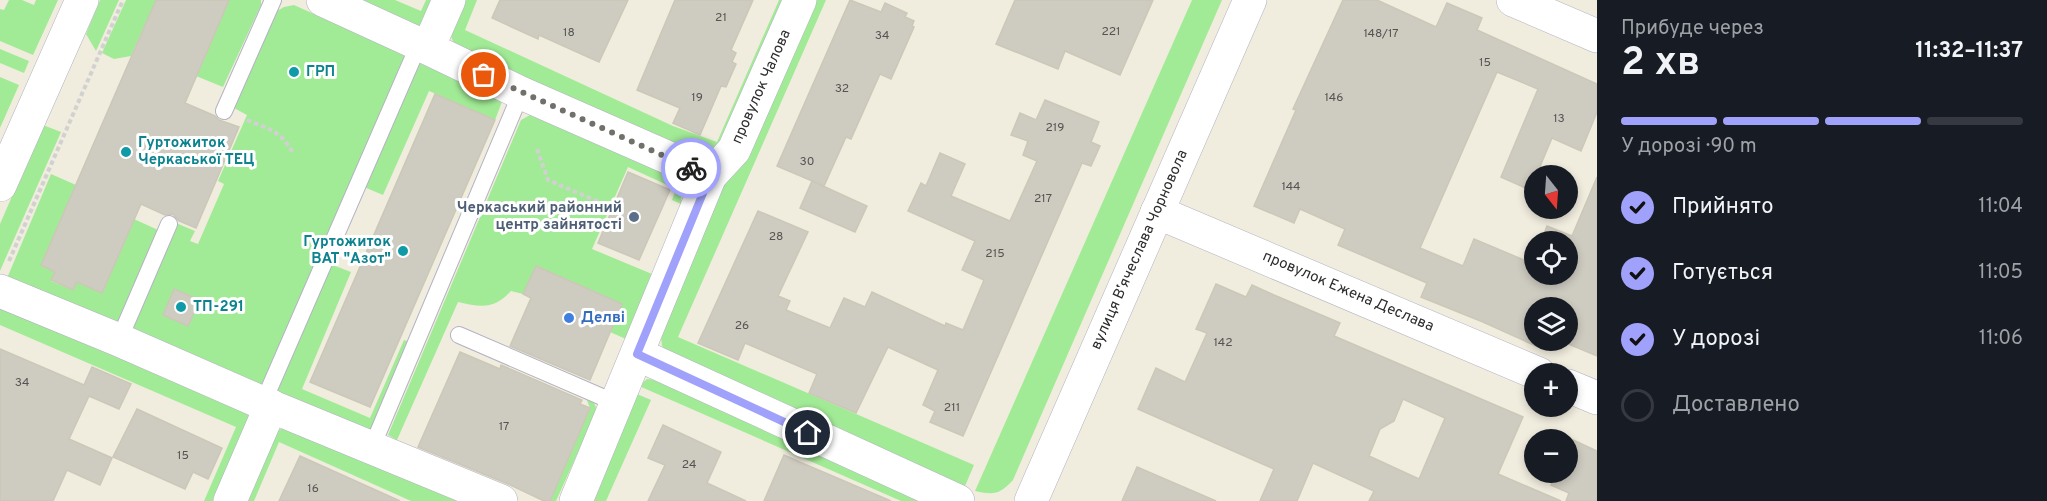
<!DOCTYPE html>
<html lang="uk">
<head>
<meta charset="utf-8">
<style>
  body { margin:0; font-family:Overpass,sans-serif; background:#242831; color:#f1f3f6; height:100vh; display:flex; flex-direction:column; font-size:22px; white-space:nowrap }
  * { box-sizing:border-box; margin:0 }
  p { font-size:20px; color:#9ea1a6 }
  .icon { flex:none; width:33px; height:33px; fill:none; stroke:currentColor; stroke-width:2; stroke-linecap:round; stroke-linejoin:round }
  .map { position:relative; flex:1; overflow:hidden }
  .details { display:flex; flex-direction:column; background:#171b24; width:450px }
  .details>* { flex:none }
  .needle { width:39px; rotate:163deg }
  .fabs { position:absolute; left:1524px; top:165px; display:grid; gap:12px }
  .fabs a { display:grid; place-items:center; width:54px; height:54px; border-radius:50%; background:#171b24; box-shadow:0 3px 9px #0003; font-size:30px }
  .pin { position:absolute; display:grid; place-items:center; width:51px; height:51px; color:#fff; margin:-26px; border:3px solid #fff; border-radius:50%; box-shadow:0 2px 6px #0007 }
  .courier { position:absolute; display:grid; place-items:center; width:60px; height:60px; margin:-30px; border:4px solid #a0a1fa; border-radius:50%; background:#fff; color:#222; box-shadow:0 2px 8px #0007 }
  .head em { font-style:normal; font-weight:700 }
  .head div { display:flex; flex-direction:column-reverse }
  .head { display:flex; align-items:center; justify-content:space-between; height:102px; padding:0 24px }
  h1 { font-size:39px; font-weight:700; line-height:45px }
  .bar { display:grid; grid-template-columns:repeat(4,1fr); gap:9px 6px; align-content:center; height:72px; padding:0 24px }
  .bar i { height:8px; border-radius:4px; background:#363941 }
  .bar .on { background:#a0a1fa }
  .bar p { grid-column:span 4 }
  ol { padding:0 24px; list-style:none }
  li { display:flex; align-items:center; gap:18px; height:66px }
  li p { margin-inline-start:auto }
  li .icon { padding:6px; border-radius:50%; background:#a0a1fa; color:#111; stroke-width:4 }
  li:last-child { color:#9ea1a6 }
  li i { width:33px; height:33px; border:3px solid #363941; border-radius:50% }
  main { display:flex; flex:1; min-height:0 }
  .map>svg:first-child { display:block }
  .green { fill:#a2eb96 }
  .building { fill:#cecbc1; stroke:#ccc8b7; stroke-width:1.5; fill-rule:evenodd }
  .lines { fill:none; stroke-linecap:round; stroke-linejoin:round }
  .lane-casing { stroke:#b3b2c2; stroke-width:18 }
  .street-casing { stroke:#b3b2c2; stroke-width:34 }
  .secondary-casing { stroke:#b3b2c2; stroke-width:34 }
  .path { stroke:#d1d1d1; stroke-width:4; stroke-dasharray:4.5 3; stroke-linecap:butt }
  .lane { stroke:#fff; stroke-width:16 }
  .street { stroke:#fff; stroke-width:33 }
  .secondary { stroke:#fff; stroke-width:33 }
  .done { stroke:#71706b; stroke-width:6; stroke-dasharray:0 10.8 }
  .route { stroke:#a0a1fa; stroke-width:8 }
  .culture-dot { fill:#0f9aa8; stroke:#fff; stroke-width:2 }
  .service-dot { fill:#5c6f8a; stroke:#fff; stroke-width:2 }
  .shop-dot { fill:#3f7fe0; stroke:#fff; stroke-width:2 }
  .labels { text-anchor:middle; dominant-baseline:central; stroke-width:6; stroke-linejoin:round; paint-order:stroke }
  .number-label { font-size:12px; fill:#555452 }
  .culture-label { font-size:15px; font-weight:bold; fill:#0d838f; stroke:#fff; text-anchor:start }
  .street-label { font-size:15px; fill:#2d2d2d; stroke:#fff }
  .service-label { font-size:15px; font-weight:bold; fill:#4e5e75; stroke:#fff; text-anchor:end }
  .shop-label { font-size:15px; font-weight:bold; fill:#366cbe; stroke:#fff; text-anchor:start }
</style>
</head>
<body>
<main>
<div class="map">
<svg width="1597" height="501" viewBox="0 0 1597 501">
  <rect width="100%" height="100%" fill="#f0ecde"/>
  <g class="green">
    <path d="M 9,0 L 22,0 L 34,5 L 36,0 L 58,0 L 33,55 L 0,41 L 0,9 L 4,10 Z"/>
    <path d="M 100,0 L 119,0 L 96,51 L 86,34 Z"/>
    <path d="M 126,0 L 156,0 L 131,56 L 114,59 L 102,53 Z"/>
    <path d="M 226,0 L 261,0 L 261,5 L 223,87 L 196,76 Z"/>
    <path d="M 351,0 L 395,0 L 421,11 L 426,0 L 438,0 L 422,25 L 413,27 Z"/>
    <path d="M 458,0 L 477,0 L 465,30 L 673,126 L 717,142 L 779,0 L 788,0 L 722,149 L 710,157 L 698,157 L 458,49 C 444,31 452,20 458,0 Z"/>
    <path d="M 811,0 L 826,0 L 678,337 L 974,465 L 965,486 L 669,354 L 662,346 L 661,337 L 726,172 Z"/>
    <path d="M 1192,0 L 1222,0 L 1013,480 C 999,495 994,495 975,491 Z"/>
    <path d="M 294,5 L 409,57 L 260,395 L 129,338 L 176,223 L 195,231 L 190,241 L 198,244 L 224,184 L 218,181 L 247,115 L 234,108 L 277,11 L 284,7 Z"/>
    <path d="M 0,49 L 29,61 L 24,73 L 0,63 Z"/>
    <path d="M 417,62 L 503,99 L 495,120 L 429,91 L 383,195 L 364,187 Z"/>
    <path d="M 0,77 L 19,85 L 0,128 Z"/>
    <path d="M 530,115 L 671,176 C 680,185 682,191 681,204 L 672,200 L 676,189 L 628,167 L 592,249 L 652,274 L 626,339 L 610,332 L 621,304 L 536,266 L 523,294 L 511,291 C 494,310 481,307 458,302 L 397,440 L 388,435 L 521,120 Z"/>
    <path d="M 43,125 L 61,132 L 0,271 L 0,224 Z"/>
    <path d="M 51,174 L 76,185 L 41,265 L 55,272 L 51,281 L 73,290 L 77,282 L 102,293 L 134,219 L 158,230 L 114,333 L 5,283 Z"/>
    <path d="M 330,264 L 351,272 L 302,389 L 370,418 L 404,340 L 410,342 L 371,430 L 277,392 Z"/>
    <path d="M 0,301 L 239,407 L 248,415 L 251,431 L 220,501 L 204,501 L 236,427 L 0,325 Z"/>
    <path d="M 647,379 L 658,380 L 934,501 L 901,501 L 639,386 Z"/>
    <path d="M 637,394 L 651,400 L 606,501 L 589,501 Z"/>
    <path d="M 586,398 L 594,402 L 596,408 L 592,421 L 556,501 L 550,501 L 590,408 Z"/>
    <path d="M 285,428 L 462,501 L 411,501 L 279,442 L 254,501 L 240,501 L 275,431 Z"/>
  </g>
  <g class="building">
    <path d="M 156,0 L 229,0 L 185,103 L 215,116 L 219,120 L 239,127 L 196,228 L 179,221 L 173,214 L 165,215 L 141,204 L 102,293 L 77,282 L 73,290 L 51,280 L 55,272 L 41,265 Z"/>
    <path d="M 500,0 L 628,0 L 599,62 L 539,35 L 538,39 L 492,18 Z"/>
    <path d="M 675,0 L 753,0 L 731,50 L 736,53 L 732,62 L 736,64 L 726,87 L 721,86 L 700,135 L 673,123 L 680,108 L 637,90 Z"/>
    <path d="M 850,0 L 881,12 L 885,3 L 907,13 L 905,17 L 914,21 L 912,26 L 914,27 L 891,79 L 880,74 L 851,139 L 846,137 L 824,186 L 777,166 Z"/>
    <path d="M 1015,0 L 1153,0 L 1120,75 L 1065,51 L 1058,69 L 996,44 Z"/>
    <path d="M 1343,0 L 1377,0 L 1436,27 L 1447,3 L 1482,18 L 1477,30 L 1597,84 L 1597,112 L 1581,151 L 1552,138 L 1536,176 L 1534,176 L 1530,190 L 1501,177 L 1538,89 L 1497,72 L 1420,248 L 1463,266 L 1474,239 L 1531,263 L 1534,256 L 1534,274 L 1568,274 L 1568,242 L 1541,242 L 1547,226 L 1572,236 L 1597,177 L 1597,356 L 1559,340 L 1568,340 L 1568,308 L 1534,308 L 1534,340 L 1541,340 L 1538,347 L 1483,322 L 1421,297 L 1427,283 L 1338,245 L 1345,229 L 1300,209 L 1294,223 L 1254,206 L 1296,110 L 1293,109 Z"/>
    <path d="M 435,94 L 495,120 L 370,407 L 310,382 Z"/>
    <path d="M 1045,100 L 1099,122 L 1091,142 L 1100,146 L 1091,166 L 1082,163 L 963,436 L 930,422 L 935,411 L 923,405 L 938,370 L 888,347 L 856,413 L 809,393 L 817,374 L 745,343 L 738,360 L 698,343 L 758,211 L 808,232 L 778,296 L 790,301 L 786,310 L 830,328 L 844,298 L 865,307 L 872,292 L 945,326 L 946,323 L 963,330 L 984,280 L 962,270 L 975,241 L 908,211 L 921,183 L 926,186 L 940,153 L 965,164 L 951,196 L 1010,221 L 1037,161 L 1023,155 L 1028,141 L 1011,135 L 1020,113 L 1036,120 Z"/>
    <path d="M 628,172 L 670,190 L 639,260 L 598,243 Z"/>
    <path d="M 812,181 L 867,206 L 855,232 L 800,208 Z"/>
    <path d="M 536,266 L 622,304 L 590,380 L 510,346 L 531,298 L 523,294 Z"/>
    <path d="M 1216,284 L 1246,297 L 1252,285 L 1274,295 L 1340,323 L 1334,336 L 1523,417 L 1498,474 L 1561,501 L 1369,501 L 1374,491 L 1313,463 L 1297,501 L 1260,501 L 1274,469 L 1138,409 L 1156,368 L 1185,382 L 1207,333 L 1196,329 ZM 1403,399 L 1445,418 L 1419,479 L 1369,456 L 1380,429 L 1394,421 Z"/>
    <path d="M 174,289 L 200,300 L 188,326 L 163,315 Z"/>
    <path d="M 0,349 L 84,385 L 92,367 L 131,384 L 119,409 L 89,396 L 69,439 L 112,458 L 100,485 L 67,470 L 53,501 L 0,501 Z"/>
    <path d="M 460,352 L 500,369 L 501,365 L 582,400 L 580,404 L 590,408 L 550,501 L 544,501 L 508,484 L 418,447 Z"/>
    <path d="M 137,409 L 222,448 L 208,479 L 193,472 L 185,489 L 113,457 Z"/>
    <path d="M 663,425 L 721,452 L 707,483 L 746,501 L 648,501 L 665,465 L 648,458 Z"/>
    <path d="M 1571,439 L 1597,451 L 1597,501 L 1566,501 L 1569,493 L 1551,485 L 1556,472 L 1568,472 L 1568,447 Z"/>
    <path d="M 784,455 L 802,463 L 891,501 L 764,501 Z"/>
    <path d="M 300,456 L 400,501 L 279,501 Z"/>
    <path d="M 1137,467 L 1216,501 L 1122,501 Z"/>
  </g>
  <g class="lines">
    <g class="lane-casing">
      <g id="lane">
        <path d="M 224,111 L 273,0"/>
        <path d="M 459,335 L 616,403"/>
        <path d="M 119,340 L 169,224"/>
        <path d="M 263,403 L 419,44"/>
        <path d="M 372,447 L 521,93"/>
      </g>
    </g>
    <g class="street-casing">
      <g id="street">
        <path d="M 323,0 L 419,44 L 521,93 L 710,176"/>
        <path d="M 1513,0 L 1597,36"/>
        <path d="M 428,48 L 449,0"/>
        <path d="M 0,185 L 82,0"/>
        <path d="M 1157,212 L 1539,374"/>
        <path d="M 0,291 L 119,340 L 263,403 L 501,501"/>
        <path d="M 637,354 L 958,501"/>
        <path d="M 1568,386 L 1597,398"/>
        <path d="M 230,501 L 271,406"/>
        <path d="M 576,501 L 710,176 L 734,150 L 800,0"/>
      </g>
    </g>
    <g class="secondary-casing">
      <path id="secondary" d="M 1031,501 L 1250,0"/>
    </g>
    <g class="path">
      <path d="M 247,120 C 269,129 281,131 293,153"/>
      <path d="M 537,149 L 548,180 L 613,208"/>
      <path d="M 9,261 L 123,0"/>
    </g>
    <use href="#lane" class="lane"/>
    <use href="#street" class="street"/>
    <use href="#secondary" class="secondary"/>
  </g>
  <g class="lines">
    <path class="done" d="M 484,75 L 691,168"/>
    <path class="route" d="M 691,168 L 710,176 L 637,354 L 808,433"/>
  </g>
  <g class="culture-dot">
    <circle cx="294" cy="72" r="6"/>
    <circle cx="126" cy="152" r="6"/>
    <circle cx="403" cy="251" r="6"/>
    <circle cx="181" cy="307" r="6"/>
  </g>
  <circle class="service-dot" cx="634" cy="217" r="6"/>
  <circle class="shop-dot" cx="569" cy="318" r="6"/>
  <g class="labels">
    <g class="number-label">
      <text x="721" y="18">21</text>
      <text x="1111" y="32">221</text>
      <text x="569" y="33">18</text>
      <text x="1381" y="34">148/17</text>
      <text x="882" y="36">34</text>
      <text x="1485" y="63">15</text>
      <text x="842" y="89">32</text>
      <text x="697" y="98">19</text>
      <text x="1334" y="98">146</text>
      <text x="1559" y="119">13</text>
      <text x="1055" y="128">219</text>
      <text x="807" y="162">30</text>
      <text x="1291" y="187">144</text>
      <text x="1043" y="199">217</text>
      <text x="776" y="237">28</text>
      <text x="995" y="254">215</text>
      <text x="742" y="326">26</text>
      <text x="1223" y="343">142</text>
      <text x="22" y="383">34</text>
      <text x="952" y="408">211</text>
      <text x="504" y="427">17</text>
      <text x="183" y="456">15</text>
      <text x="689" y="465">24</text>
      <text x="313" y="489">16</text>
    </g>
    <g class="culture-label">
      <text x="306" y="72">ГРП</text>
      <text x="138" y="143">Гуртожиток<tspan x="138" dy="17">Черкаської ТЕЦ</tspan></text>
      <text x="391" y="242" text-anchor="end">Гуртожиток<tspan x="391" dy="17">ВАТ "Азот"</tspan></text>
      <text x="193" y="307">ТП-291</text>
    </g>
    <g class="street-label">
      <text transform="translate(762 87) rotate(-66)">провулок Чалова</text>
      <text transform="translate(1140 250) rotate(-66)">вулиця Вʼячеслава Чорновола</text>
      <text transform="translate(1348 292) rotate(23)">провулок Ежена Деслава</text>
    </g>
    <g class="service-label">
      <text x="622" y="208">Черкаський районний<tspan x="622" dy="17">центр зайнятості</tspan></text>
    </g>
    <g class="shop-label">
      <text x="581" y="318">Делві</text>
    </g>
  </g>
</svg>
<div class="fabs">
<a><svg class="needle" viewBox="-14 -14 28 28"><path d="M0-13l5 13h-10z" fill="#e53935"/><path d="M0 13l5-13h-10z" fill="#9ea1a6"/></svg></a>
<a><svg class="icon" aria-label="locate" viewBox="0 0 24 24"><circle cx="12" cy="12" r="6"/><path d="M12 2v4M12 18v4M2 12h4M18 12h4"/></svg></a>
<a><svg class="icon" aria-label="layers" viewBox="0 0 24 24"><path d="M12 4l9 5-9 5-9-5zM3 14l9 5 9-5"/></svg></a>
<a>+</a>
<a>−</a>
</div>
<div class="pin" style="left:484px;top:75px;background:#ea580c"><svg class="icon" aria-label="bag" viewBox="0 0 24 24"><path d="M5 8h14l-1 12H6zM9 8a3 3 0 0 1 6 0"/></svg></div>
<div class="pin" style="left:808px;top:433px;background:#1f2937"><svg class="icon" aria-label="home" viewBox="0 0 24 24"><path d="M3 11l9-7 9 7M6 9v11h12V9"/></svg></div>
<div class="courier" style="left:691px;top:168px"><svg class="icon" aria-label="bike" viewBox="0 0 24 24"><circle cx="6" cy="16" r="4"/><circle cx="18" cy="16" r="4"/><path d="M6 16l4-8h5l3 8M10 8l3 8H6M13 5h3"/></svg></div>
</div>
<section class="details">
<div class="head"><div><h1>2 хв</h1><p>Прибуде через</p></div><em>11:32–11:37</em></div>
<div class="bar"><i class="on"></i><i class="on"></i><i class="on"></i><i></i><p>У дорозі · 90 m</p></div>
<ol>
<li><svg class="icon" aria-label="check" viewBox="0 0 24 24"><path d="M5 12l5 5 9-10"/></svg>Прийнято<p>11:04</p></li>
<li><svg class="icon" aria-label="check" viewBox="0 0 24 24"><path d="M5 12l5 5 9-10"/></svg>Готується<p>11:05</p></li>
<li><svg class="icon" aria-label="check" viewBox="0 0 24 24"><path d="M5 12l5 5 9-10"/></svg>У дорозі<p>11:06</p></li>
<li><i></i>Доставлено</li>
</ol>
</section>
</main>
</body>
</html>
